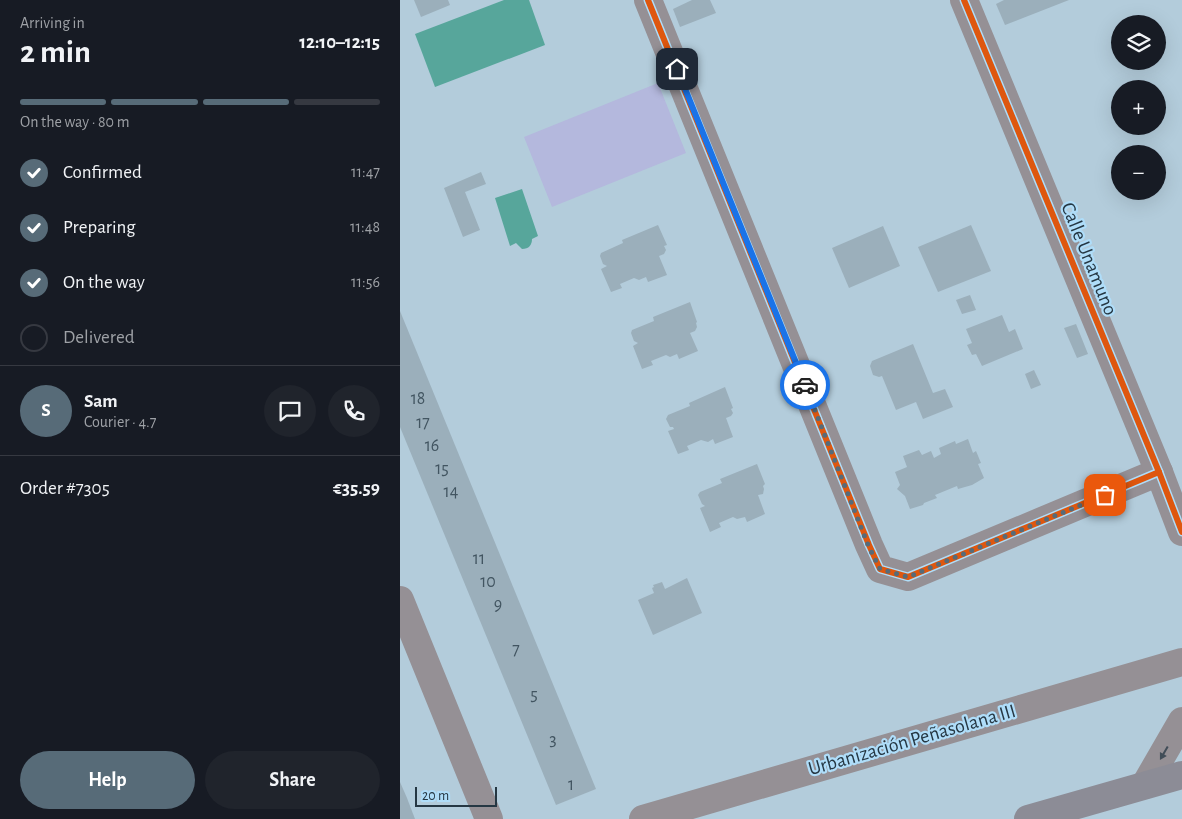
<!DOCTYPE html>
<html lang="en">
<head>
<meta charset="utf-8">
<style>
  body { margin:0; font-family:"Alegreya Sans",sans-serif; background:#20242c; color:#f1f3f6; height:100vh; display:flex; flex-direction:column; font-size:19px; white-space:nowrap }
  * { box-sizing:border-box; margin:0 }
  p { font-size:16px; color:#9ea1a6 }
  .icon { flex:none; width:28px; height:28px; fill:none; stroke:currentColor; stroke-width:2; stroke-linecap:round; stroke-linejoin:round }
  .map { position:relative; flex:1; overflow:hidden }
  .panel { display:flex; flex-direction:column; background:#171b24; width:400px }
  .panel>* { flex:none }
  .buttons { position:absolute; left:711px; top:15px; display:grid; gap:10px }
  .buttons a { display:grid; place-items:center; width:55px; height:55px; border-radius:50%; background:#171b24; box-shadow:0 5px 20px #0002; font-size:25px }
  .scale { position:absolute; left:15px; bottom:12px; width:82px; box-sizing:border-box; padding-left:5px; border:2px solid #253743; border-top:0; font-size:14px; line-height:18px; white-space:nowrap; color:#253743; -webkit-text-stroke:4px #afddf9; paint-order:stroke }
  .pin { position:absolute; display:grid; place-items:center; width:42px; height:42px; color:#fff; margin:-21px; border-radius:10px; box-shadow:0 2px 8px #0006 }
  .courier { position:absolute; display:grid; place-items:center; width:50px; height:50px; margin:-25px; border:4px solid #1a73e8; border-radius:50%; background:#fff; color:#222; box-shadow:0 1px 6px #0007 }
  .headline em { font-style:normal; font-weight:700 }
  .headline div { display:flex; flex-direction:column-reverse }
  .headline { display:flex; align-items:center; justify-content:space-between; height:85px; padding:0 20px }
  h1 { font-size:32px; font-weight:700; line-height:38px }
  .bar { display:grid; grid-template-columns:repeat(4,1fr); gap:8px 5px; align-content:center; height:60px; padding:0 20px }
  .bar i { height:6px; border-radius:4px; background:#363941 }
  .bar .active { background:#576b78 }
  .bar p { grid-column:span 4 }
  .line { display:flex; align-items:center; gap:12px; padding:0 20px; border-top:1px solid #363941 }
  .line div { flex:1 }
  .round { display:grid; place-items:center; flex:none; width:52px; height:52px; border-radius:26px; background:#20242c }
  ol { padding:0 20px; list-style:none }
  li { display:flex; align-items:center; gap:15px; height:55px }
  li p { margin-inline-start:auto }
  li .icon { padding:5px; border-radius:50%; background:#576b78; color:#fff; stroke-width:4 }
  li:last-child { color:#9ea1a6 }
  li i { width:28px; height:28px; border:2px solid #363941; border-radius:50% }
  .cta { display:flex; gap:10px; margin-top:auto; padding:10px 20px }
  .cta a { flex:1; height:58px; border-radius:30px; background:#576b78; color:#fff; font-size:20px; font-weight:700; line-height:58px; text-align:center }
  .cta a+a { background:#20242c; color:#f1f3f6 }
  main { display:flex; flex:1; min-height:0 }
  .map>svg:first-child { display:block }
  .green { fill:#b4b8dd }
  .water { fill:#57a69b }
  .building { fill:#9bafbb }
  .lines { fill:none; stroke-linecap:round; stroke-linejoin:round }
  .street { stroke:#959095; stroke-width:28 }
  .highway { stroke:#8c8c96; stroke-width:28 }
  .cycleway-casing { stroke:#afddf9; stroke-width:9 }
  .cycleway { stroke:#de570f; stroke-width:6 }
  .oneway { fill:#414d58 }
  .done { stroke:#576b78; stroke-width:5; stroke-dasharray:0 9 }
  .route { stroke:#1a73e8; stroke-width:6 }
  .labels { text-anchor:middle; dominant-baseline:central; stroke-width:4.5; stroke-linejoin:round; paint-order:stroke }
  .number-label { font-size:18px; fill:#425561 }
  .street-label { font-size:20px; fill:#253743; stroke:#afddf9 }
</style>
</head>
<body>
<main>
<section class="panel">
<div class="headline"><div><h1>2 min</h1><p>Arriving in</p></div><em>12:10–12:15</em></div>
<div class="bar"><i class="active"></i><i class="active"></i><i class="active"></i><i></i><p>On the way · 80 m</p></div>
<ol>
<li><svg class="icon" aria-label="check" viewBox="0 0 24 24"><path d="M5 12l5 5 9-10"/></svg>Confirmed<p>11:47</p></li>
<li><svg class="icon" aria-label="check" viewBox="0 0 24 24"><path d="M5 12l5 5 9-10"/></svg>Preparing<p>11:48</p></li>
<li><svg class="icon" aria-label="check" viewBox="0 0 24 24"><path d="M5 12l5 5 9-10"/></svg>On the way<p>11:56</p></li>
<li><i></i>Delivered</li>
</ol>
<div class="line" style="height:90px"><b class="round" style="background:#576b78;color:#fff">S</b><div><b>Sam</b><p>Courier · 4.7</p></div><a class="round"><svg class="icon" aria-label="chat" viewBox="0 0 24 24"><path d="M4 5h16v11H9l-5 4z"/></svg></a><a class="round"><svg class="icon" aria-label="phone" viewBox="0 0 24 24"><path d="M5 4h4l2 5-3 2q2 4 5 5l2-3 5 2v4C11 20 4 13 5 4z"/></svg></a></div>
<div class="line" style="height:65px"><div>Order #7305</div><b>€35.59</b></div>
<div class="cta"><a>Help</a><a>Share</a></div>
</section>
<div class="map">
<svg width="782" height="819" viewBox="0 0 782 819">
  <rect width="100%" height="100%" fill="#b3ccdb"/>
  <path class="green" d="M 258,83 L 286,153 L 152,207 L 124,137 Z"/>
  <g class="water">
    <path d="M 104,0 L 129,0 L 145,45 L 35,87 L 15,34 Z"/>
    <path d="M 122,189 L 138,236 L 132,239 C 132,245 129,249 122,249 L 116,243 L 110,246 L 95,198 Z"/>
  </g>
  <g class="building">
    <path d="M 14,0 L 48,0 L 50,5 L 21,17 Z"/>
    <path d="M 292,0 L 310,0 L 316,13 L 280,27 L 273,9 Z"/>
    <path d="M 604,0 L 669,0 L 605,25 L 596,4 Z"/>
    <path d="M 81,172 L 86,184 L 65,192 L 80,230 L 63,237 L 44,188 Z"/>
    <path d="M 258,225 L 267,245 L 264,246 L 266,250 L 264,254 L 259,256 L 267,275 L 248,282 L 246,277 L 239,280 L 234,278 L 220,284 L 222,288 L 211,292 L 201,269 L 207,266 L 203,264 L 200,256 L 201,253 L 223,243 L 222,240 Z"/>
    <path d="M 571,225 L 591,271 L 538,292 L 518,247 Z"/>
    <path d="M 483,226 L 500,266 L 449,288 L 432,248 Z"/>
    <path d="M 570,295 L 576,310 L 562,314 L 556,300 Z"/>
    <path d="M 290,302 L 297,322 L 296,323 L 297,327 L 295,331 L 290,333 L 298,351 L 279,359 L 277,354 L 270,357 L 266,355 L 251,361 L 253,365 L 242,369 L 233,346 L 238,343 L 234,341 L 231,333 L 232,330 L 254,321 L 253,317 Z"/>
    <path d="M 0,311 L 196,789 L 156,805 L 0,427 Z"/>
    <path d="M 602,315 L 609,332 L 615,329 L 623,349 L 582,366 L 576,354 L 572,355 L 567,345 L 572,343 L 566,329 Z"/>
    <path d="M 676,324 L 688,354 L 677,358 L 664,328 Z"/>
    <path d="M 513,344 L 533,393 L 545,389 L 553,407 L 523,419 L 516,402 L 496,410 L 482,376 L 479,377 L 473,375 L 470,366 L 472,361 Z"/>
    <path d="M 634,370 L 641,385 L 631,389 L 625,374 Z"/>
    <path d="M 325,387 L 333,408 L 331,409 L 333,413 L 331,416 L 326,418 L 333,437 L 315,444 L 313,439 L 308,442 L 301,440 L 287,446 L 289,450 L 278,454 L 268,431 L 274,429 L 273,427 L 270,427 L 266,419 L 268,415 L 290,406 L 289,403 Z"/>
    <path d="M 568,439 L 573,453 L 576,451 L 581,463 L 578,464 L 584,478 L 572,485 L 558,489 L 557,486 L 535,495 L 537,498 L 524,503 L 523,505 L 510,509 L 505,496 L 497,489 L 500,485 L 495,472 L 507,467 L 503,456 L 519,450 L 522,455 L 531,451 L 534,458 L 541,454 L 539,448 L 555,441 L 556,444 Z"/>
    <path d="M 357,464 L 365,484 L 363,486 L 364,489 L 363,494 L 358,495 L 365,514 L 347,522 L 345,517 L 337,519 L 333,517 L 319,523 L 321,527 L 310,532 L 300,508 L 305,506 L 302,504 L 298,495 L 300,492 L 322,483 L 320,479 Z"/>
    <path d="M 287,578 L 302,613 L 253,635 L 238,600 L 254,593 L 252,588 L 254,587 L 253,585 L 262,582 L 265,589 Z"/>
    <path d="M 0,782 L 7,798 L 15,819 L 0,819 Z"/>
  </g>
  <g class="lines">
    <g class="street">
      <path d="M 248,0 L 469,545 L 480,569 L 508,577 L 759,472"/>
      <path d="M 564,0 L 759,472 L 782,532"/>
      <path d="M 0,600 L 89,819"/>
      <path d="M 745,785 L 782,721"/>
      <path d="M 243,819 L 782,662"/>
    </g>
    <path class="highway" d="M 628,819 L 782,775"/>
    <g class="cycleway-casing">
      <g id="cycleway">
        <path d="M 248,0 L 469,545 L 480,569 L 508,577 L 759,472"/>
        <path d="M 564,0 L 759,472 L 782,532"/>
      </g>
    </g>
    <use href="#cycleway" class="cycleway"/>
  </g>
  <defs><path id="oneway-solid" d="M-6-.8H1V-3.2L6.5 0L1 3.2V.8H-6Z" transform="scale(1.25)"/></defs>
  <use class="oneway" href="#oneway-solid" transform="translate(764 753) rotate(120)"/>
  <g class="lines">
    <path class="done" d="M 405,385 L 468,545 L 480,569 L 508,577 L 705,495"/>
    <path class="route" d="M 277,69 L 405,385"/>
  </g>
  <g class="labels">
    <g class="number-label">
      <text x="18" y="399">18</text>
      <text x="23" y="423">17</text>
      <text x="32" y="446">16</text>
      <text x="42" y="469">15</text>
      <text x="51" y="492">14</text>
      <text x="79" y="559">11</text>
      <text x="88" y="582">10</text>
      <text x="98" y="605">9</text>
      <text x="116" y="650">7</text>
      <text x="134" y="695">5</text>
      <text x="153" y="740">3</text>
      <text x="171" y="785">1</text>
    </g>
    <g class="street-label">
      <text transform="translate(689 259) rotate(68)">Calle Unamuno</text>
      <text transform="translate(512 740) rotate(-16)">Urbanización Peñasolana III</text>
    </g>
  </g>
</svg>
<div class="buttons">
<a><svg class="icon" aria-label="layers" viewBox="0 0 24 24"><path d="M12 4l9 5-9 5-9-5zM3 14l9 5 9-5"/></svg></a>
<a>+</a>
<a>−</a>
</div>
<div class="scale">20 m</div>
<div class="pin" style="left:705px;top:495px;background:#ea580c"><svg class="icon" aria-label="bag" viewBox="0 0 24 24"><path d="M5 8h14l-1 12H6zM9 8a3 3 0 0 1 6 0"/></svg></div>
<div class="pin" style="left:277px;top:69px;background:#1f2937"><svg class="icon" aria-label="home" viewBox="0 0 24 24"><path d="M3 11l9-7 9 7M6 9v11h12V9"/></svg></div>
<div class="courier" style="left:405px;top:385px"><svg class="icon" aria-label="car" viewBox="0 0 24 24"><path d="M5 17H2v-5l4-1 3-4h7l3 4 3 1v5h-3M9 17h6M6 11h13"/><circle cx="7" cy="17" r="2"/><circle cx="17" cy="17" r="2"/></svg></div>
</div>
</main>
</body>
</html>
